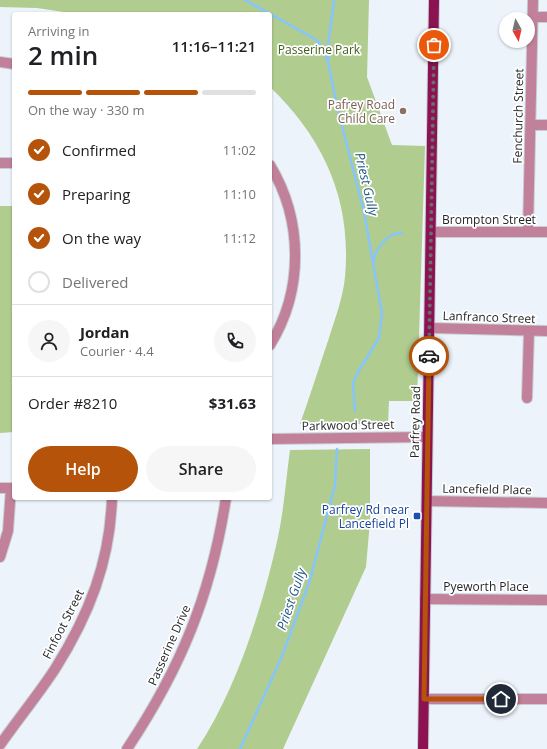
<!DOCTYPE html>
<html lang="en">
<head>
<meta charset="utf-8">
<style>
  body { margin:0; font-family:"Open Sans",sans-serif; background:#f6f6f6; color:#202124; height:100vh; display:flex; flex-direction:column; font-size:15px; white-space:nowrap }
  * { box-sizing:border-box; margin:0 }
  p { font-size:13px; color:#757577 }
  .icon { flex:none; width:22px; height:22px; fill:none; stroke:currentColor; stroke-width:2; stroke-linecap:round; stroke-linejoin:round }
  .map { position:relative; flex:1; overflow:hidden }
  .drawer { position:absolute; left:12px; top:12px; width:260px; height:488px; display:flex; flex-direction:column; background:#fff; border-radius:4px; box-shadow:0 1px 3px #0004 }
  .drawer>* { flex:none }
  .needle { width:26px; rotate:172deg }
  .controls { position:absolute; left:499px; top:12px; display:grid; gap:8px }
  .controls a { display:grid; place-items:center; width:36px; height:36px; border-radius:50%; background:#fff; box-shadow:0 1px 3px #0004; font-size:20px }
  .pin { position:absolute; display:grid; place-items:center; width:34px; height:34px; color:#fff; margin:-17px; border:2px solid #fff; border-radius:50%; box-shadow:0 1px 4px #0007 }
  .courier { position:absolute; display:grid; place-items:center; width:40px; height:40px; margin:-20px; border:3px solid #b45309; border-radius:50%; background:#fff; color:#222; box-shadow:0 1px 5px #0007 }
  .overview em { font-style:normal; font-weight:600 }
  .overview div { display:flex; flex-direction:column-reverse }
  .overview { display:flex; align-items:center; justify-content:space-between; height:68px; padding:0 16px }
  h1 { font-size:26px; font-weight:600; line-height:30px }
  .bar { display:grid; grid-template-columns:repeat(4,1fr); gap:6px 4px; align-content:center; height:48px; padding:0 16px }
  .bar i { height:5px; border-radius:3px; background:#e0e0e0 }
  .bar .current { background:#b45309 }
  .bar p { grid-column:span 4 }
  .line { display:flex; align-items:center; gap:10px; padding:0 16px; border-top:1px solid #e0e0e0 }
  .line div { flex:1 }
  .round { display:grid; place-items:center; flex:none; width:42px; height:42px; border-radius:21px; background:#f6f6f6 }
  ol { padding:0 16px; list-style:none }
  li { display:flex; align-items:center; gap:12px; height:44px }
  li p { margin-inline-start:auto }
  li .icon { padding:4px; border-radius:50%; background:#b45309; color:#fff; stroke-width:4 }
  li:last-child { color:#757577 }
  li i { width:22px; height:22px; border:2px solid #e0e0e0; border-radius:50% }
  .primary-button { display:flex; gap:8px; margin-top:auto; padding:8px 16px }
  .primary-button a { flex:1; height:46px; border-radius:24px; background:#b45309; color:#fff; font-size:16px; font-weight:600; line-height:46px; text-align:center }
  .primary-button a+a { background:#f6f6f6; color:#202124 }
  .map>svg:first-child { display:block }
  .green { fill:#b0cc8f }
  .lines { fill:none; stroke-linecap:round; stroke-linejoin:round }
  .stream { stroke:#86c5fd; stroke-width:2.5 }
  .minor-casing { stroke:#c8ced4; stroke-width:12 }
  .major-casing { stroke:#c8ced4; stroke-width:12 }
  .minor { stroke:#c2819a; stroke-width:10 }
  .major { stroke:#8b1352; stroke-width:10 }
  .done { stroke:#6a6e72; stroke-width:4; stroke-dasharray:0 7.2 }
  .route { stroke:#b45309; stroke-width:5 }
  .education-dot { fill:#8d6e63; stroke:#fff; stroke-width:1.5 }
  .transit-dot { fill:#1a4fb4; stroke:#fff; stroke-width:1.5 }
  .labels { text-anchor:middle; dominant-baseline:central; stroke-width:3.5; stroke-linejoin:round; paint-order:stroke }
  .park-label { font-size:12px; fill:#445d1d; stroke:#fff }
  .education-label { font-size:12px; fill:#785e54; stroke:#fff; text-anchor:end }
  .street-label { font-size:12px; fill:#242629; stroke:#fff }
  .transit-label { font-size:12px; fill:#164399; stroke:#fff; text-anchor:end }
  .water-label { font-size:13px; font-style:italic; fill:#205987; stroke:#fff }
</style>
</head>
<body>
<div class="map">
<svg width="547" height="749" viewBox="0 0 547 749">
  <rect width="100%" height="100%" fill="#ecf3fa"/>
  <g class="green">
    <path d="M 0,0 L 369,0 L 367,77 L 392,145 L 425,146 L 417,401 L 389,401 L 388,424 L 300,424 C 310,396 319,367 329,338 C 335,318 343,298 345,277 C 352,200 324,139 270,87 L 270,14 L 77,14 L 37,8 L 0,7 Z"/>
    <path d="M 0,206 L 14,206 L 14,432 L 0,433 Z"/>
    <path d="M 370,449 L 370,521 L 366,567 L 283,749 L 197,749 C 236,691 263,606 278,537 C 284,509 286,479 290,450 Z"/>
  </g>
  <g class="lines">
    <g class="stream">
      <path d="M 245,0 L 317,40 L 324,51 L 328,62 L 337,106 L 364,212 L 382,313 L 379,338 L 358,372 L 353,383 L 355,411"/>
      <path d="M 328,59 L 328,46 L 334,0"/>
      <path d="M 374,261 C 374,252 384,239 392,235 C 395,233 399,233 402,233"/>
      <path d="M 240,749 L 282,656 L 310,580 L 335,485 L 337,449"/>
    </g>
    <g class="minor-casing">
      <g id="minor">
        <path d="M 533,17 L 547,17"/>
        <path d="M 0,62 L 14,64"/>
        <path d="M 531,125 L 547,125"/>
        <path d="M 0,163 L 14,163"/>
        <path d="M 270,165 C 303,220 304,290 270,345"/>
        <path d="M 431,232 L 547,232"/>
        <path d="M 528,232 L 533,0"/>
        <path d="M 430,328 L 547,331"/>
        <path d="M 527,398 L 529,331"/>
        <path d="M 270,439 L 427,437"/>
        <path d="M 0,488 L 14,488"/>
        <path d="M 427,501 L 547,503"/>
        <path d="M 0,557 L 8,531 L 11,488"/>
        <path d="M 425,599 L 547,600"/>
        <path d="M 424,699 L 547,699"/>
        <path d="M 0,745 C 18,719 38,695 55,669 C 89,615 110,562 112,498"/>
        <path d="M 127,749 C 181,668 211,595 226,498"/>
      </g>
    </g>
    <g class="major-casing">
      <path id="major" d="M 423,749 L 434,0"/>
    </g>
    <use href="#minor" class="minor"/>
    <use href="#major" class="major"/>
  </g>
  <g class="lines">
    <path class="done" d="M 429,356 L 434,45"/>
    <path class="route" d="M 429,356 L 424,699 L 501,699"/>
  </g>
  <circle class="education-dot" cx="403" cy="111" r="4"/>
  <rect class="transit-dot" x="413" y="512" width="8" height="8" rx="2"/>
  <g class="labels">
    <g class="park-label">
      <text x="319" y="49">Passerine Park</text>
    </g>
    <g class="education-label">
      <text x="395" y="104">Pafrey Road<tspan x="395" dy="14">Child Care</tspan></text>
    </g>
    <g class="street-label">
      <text transform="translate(518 116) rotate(-89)">Fenchurch Street</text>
      <text x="489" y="219">Brompton Street</text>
      <text transform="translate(489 317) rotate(2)">Lanfranco Street</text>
      <text transform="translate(415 422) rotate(-89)">Parfrey Road</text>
      <text transform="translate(348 425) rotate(-1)">Parkwood Street</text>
      <text transform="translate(487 489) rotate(1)">Lancefield Place</text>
      <text x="486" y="586">Pyeworth Place</text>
      <text transform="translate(63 624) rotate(-63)">Finfoot Street</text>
      <text transform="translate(169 645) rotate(-66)">Passerine Drive</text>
    </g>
    <g class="transit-label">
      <text x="409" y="509">Parfrey Rd near<tspan x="409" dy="14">Lancefield Pl</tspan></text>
    </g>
    <g class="water-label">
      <text transform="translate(367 184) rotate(77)">Priest Gully</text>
      <text transform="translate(291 599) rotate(-71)">Priest Gully</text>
    </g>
  </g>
</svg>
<div class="controls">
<a><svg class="needle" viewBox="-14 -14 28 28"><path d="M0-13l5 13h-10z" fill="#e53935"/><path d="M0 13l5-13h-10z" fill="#757577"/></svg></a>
</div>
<div class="pin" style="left:434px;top:45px;background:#ea580c"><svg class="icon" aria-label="bag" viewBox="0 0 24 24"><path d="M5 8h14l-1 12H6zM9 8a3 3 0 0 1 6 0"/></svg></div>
<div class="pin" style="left:501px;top:699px;background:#1f2937"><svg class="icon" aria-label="home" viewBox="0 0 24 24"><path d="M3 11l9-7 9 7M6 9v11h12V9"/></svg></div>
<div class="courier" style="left:429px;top:356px"><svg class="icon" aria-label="car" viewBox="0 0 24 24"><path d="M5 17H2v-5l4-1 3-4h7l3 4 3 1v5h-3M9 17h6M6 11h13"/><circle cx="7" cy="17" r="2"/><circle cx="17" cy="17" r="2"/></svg></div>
<section class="drawer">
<div class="overview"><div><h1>2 min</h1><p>Arriving in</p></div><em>11:16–11:21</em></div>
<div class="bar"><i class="current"></i><i class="current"></i><i class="current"></i><i></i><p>On the way · 330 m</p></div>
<ol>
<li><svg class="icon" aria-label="check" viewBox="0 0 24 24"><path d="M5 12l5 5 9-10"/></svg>Confirmed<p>11:02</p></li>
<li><svg class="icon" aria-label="check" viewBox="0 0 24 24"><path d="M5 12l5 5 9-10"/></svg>Preparing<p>11:10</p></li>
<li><svg class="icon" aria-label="check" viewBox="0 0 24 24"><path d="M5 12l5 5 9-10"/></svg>On the way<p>11:12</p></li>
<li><i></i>Delivered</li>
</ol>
<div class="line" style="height:72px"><a class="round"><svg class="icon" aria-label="person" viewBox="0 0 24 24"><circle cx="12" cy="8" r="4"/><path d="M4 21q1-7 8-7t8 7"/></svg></a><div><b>Jordan</b><p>Courier · 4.4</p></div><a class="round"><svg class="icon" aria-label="phone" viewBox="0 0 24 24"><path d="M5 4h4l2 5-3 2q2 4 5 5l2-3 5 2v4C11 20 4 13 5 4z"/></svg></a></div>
<div class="line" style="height:52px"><div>Order #8210</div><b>$31.63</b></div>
<div class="primary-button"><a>Help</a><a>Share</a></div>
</section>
</div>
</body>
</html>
